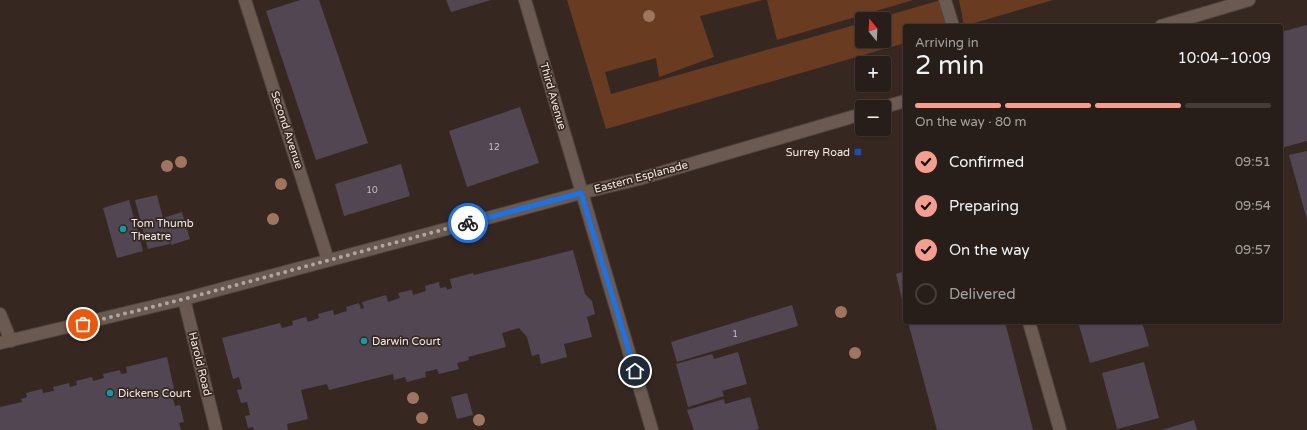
<!DOCTYPE html>
<html lang="en">
<head>
<meta charset="utf-8">
<style>
  body { margin:0; font-family:"Varela Round",sans-serif; background:#342b26; color:#f1f3f6; height:100vh; display:flex; flex-direction:column; font-size:15px; white-space:nowrap }
  * { box-sizing:border-box; margin:0 }
  p { font-size:13px; color:#a5a2a2 }
  .icon { flex:none; width:22px; height:22px; fill:none; stroke:currentColor; stroke-width:2; stroke-linecap:round; stroke-linejoin:round }
  .map { position:relative; flex:1; overflow:hidden }
  .details { position:absolute; left:903px; top:24px; width:380px; height:300px; display:flex; flex-direction:column; background:#281e19; border-radius:4px; box-shadow:0 1px 3px #0004,0 0 0 1px #443c38 }
  .details>* { flex:none }
  .needle { width:26px; rotate:342deg }
  .fabs { position:absolute; left:855px; top:12px; display:grid; gap:8px }
  .fabs a { display:grid; place-items:center; width:36px; height:36px; border-radius:4px; background:#281e19; box-shadow:0 1px 3px #0004,0 0 0 1px #443c38; font-size:20px }
  .pin { position:absolute; display:grid; place-items:center; width:34px; height:34px; color:#fff; margin:-17px; border:2px solid #fff; border-radius:50%; box-shadow:0 1px 4px #0007 }
  .courier { position:absolute; display:grid; place-items:center; width:40px; height:40px; margin:-20px; border:3px solid #1a73e8; border-radius:50%; background:#fff; color:#222; box-shadow:0 1px 5px #0007 }
  .head em { font-style:normal; font-weight:600 }
  .head div { display:flex; flex-direction:column-reverse }
  .head { display:flex; align-items:center; justify-content:space-between; height:68px; padding:0 12px }
  h1 { font-size:26px; font-weight:600; line-height:30px }
  .bar { display:grid; grid-template-columns:repeat(4,1fr); gap:6px 4px; align-content:center; height:48px; padding:0 12px }
  .bar i { height:5px; border-radius:3px; background:#443c38 }
  .bar .on { background:#f59d8f }
  .bar p { grid-column:span 4 }
  ol { padding:0 12px; list-style:none }
  li { display:flex; align-items:center; gap:12px; height:44px }
  li p { margin-inline-start:auto }
  li .icon { padding:4px; border-radius:50%; background:#f59d8f; color:#111; stroke-width:4 }
  li:last-child { color:#a5a2a2 }
  li i { width:22px; height:22px; border:2px solid #443c38; border-radius:50% }
  .map>svg:first-child { display:block }
  .green { fill:#693c22 }
  .building { fill:#524652 }
  .lines { fill:none; stroke-linecap:round; stroke-linejoin:round }
  .service-casing { stroke:#50453f; stroke-width:14 }
  .minor-casing { stroke:#50453f; stroke-width:14 }
  .secondary-casing { stroke:#50453f; stroke-width:14 }
  .service { stroke:#6a5a52; stroke-width:12 }
  .minor { stroke:#6a5a52; stroke-width:12 }
  .secondary { stroke:#6a5a52; stroke-width:12 }
  .tree { fill:#a0755f }
  .done { stroke:#b1a6a0; stroke-width:4; stroke-dasharray:0 7.2 }
  .route { stroke:#1a73e8; stroke-width:5 }
  .transit-dot { fill:#1a4fb4; stroke:#362821; stroke-width:1.5 }
  .culture-dot { fill:#0f9aa8; stroke:#362821; stroke-width:1.5 }
  .labels { text-anchor:middle; dominant-baseline:central; stroke-width:3.5; stroke-linejoin:round; paint-order:stroke }
  .number-label { font-size:9px; fill:#cbc1c0 }
  .street-label { font-size:11px; fill:#f3eae5; stroke:#362821 }
  .poi-label { font-size:11px; fill:#f3eae5; stroke:#362821; text-anchor:start }
</style>
</head>
<body>
<div class="map">
<svg width="1307" height="430" viewBox="0 0 1307 430">
  <rect width="100%" height="100%" fill="#362821"/>
  <g class="green">
    <path d="M 567,0 L 763,0 L 700,16 L 714,57 L 659,77 L 656,58 L 605,72 L 611,94 L 862,23 L 862,41 L 884,41 L 884,19 L 875,19 L 941,0 L 949,26 L 905,26 L 905,43 L 606,129 Z"/>
    <path d="M 767,0 L 913,0 L 777,40 Z"/>
    <path d="M 959,0 L 1053,0 L 964,26 Z"/>
  </g>
  <g class="building">
    <path d="M 300,0 L 319,0 L 368,143 L 316,160 L 266,11 Z"/>
    <path d="M 446,0 L 491,0 L 451,12 Z"/>
    <path d="M 1307,25 L 1307,141 L 1281,148 L 1281,32 Z"/>
    <path d="M 520,107 L 539,163 L 467,187 L 449,131 Z"/>
    <path d="M 1307,151 L 1307,220 L 1289,155 Z"/>
    <path d="M 401,164 L 410,196 L 344,216 L 335,184 Z"/>
    <path d="M 157,195 L 163,218 L 182,212 L 190,239 L 171,245 L 167,228 L 170,244 L 148,249 L 135,200 Z"/>
    <path d="M 129,200 L 143,251 L 117,258 L 103,208 Z"/>
    <path d="M 573,250 L 585,294 L 592,301 L 595,314 L 587,317 L 592,337 L 564,344 L 567,357 L 541,364 L 539,354 L 532,356 L 527,337 L 519,328 L 502,333 L 506,347 L 468,357 L 469,360 L 457,363 L 459,369 L 439,374 L 437,369 L 425,372 L 426,377 L 407,382 L 405,377 L 394,380 L 393,374 L 329,390 L 327,384 L 301,390 L 308,419 L 287,424 L 288,430 L 254,430 L 253,427 L 248,428 L 245,416 L 250,415 L 247,402 L 241,403 L 237,390 L 242,389 L 239,377 L 233,379 L 222,338 L 280,323 L 282,328 L 293,325 L 292,321 L 306,317 L 308,322 L 319,318 L 318,314 L 333,310 L 334,315 L 347,311 L 346,307 L 359,303 L 361,309 L 364,308 L 362,302 L 386,295 L 388,302 L 400,298 L 398,293 L 412,290 L 413,295 L 426,291 L 425,286 L 439,282 L 440,288 L 446,287 L 447,290 L 452,288 L 450,279 L 473,273 L 474,275 Z"/>
    <path d="M 905,271 L 905,307 L 904,308 L 896,274 Z"/>
    <path d="M 792,305 L 798,326 L 677,362 L 671,342 Z"/>
    <path d="M 908,322 L 1005,322 L 1033,430 L 937,430 Z"/>
    <path d="M 1078,322 L 1142,322 L 1149,346 L 1090,363 Z"/>
    <path d="M 738,352 L 747,384 L 722,391 L 724,396 L 688,407 L 676,364 L 712,354 L 714,359 Z"/>
    <path d="M 167,357 L 176,398 L 173,399 L 175,406 L 180,405 L 184,422 L 179,423 L 181,430 L 0,430 L 0,407 L 22,402 L 21,399 L 27,397 L 26,393 L 42,389 L 43,393 L 54,391 L 53,387 L 69,383 L 70,387 L 77,385 L 76,381 L 92,377 L 93,381 L 104,378 L 103,374 L 120,370 L 121,374 L 127,373 L 126,367 Z"/>
    <path d="M 1144,362 L 1159,418 L 1117,429 L 1102,373 Z"/>
    <path d="M 467,393 L 473,415 L 457,419 L 451,397 Z"/>
    <path d="M 750,397 L 759,429 L 754,430 L 694,430 L 687,410 L 724,399 L 725,404 Z"/>
    <path d="M 1194,420 L 1197,430 L 1162,430 Z"/>
  </g>
  <g class="lines">
    <g class="service-casing">
      <path id="service" d="M 945,0 L 953,26"/>
    </g>
    <g class="minor-casing">
      <g id="minor">
        <path d="M 245,0 L 328,260"/>
        <path d="M 525,0 L 652,430"/>
        <path d="M 184,299 L 216,430"/>
        <path d="M 0,314 L 11,341"/>
        <path d="M 1029,322 L 1060,430"/>
      </g>
    </g>
    <g class="secondary-casing">
      <g id="secondary">
        <path d="M 1161,26 L 1249,0"/>
        <path d="M 884,107 L 905,101"/>
        <path d="M 0,343 L 184,299 L 581,193 L 639,179 L 862,114"/>
      </g>
    </g>
    <use href="#service" class="service"/>
    <use href="#minor" class="minor"/>
    <use href="#secondary" class="secondary"/>
  </g>
  <g class="tree">
    <circle cx="649" cy="16" r="6"/>
    <circle cx="181" cy="162" r="6"/>
    <circle cx="167" cy="166" r="6"/>
    <circle cx="281" cy="184" r="6"/>
    <circle cx="273" cy="219" r="6"/>
    <circle cx="841" cy="312" r="6"/>
    <circle cx="855" cy="353" r="6"/>
    <circle cx="413" cy="398" r="6"/>
    <circle cx="422" cy="418" r="6"/>
    <circle cx="479" cy="420" r="6"/>
  </g>
  <g class="lines">
    <path class="done" d="M 83,324 L 184,299 L 468,223"/>
    <path class="route" d="M 468,223 L 581,193 L 635,371"/>
  </g>
  <rect class="transit-dot" x="854" y="148" width="8" height="8" rx="2"/>
  <g class="culture-dot">
    <circle cx="123" cy="229" r="4"/>
    <circle cx="364" cy="341" r="4"/>
    <circle cx="110" cy="393" r="4"/>
  </g>
  <g class="labels">
    <g class="number-label">
      <text x="494" y="147">12</text>
      <text x="372" y="190">10</text>
      <text x="735" y="334">1</text>
    </g>
    <g class="street-label">
      <text transform="translate(553 96) rotate(74)">Third Avenue</text>
      <text transform="translate(287 130) rotate(72)">Second Avenue</text>
      <text transform="translate(641 177) rotate(-15)">Eastern Esplanade</text>
      <text transform="translate(200 364) rotate(76)">Harold Road</text>
    </g>
    <g class="poi-label">
      <text x="850" y="152" text-anchor="end">Surrey Road</text>
      <text x="131" y="223">Tom Thumb<tspan x="131" dy="13">Theatre</tspan></text>
      <text x="372" y="341">Darwin Court</text>
      <text x="118" y="393">Dickens Court</text>
    </g>
  </g>
</svg>
<div class="fabs">
<a><svg class="needle" viewBox="-14 -14 28 28"><path d="M0-13l5 13h-10z" fill="#e53935"/><path d="M0 13l5-13h-10z" fill="#a5a2a2"/></svg></a>
<a>+</a>
<a>−</a>
</div>
<div class="pin" style="left:83px;top:324px;background:#ea580c"><svg class="icon" aria-label="bag" viewBox="0 0 24 24"><path d="M5 8h14l-1 12H6zM9 8a3 3 0 0 1 6 0"/></svg></div>
<div class="pin" style="left:635px;top:371px;background:#1f2937"><svg class="icon" aria-label="home" viewBox="0 0 24 24"><path d="M3 11l9-7 9 7M6 9v11h12V9"/></svg></div>
<div class="courier" style="left:468px;top:223px"><svg class="icon" aria-label="bike" viewBox="0 0 24 24"><circle cx="6" cy="16" r="4"/><circle cx="18" cy="16" r="4"/><path d="M6 16l4-8h5l3 8M10 8l3 8H6M13 5h3"/></svg></div>
<section class="details">
<div class="head"><div><h1>2 min</h1><p>Arriving in</p></div><em>10:04–10:09</em></div>
<div class="bar"><i class="on"></i><i class="on"></i><i class="on"></i><i></i><p>On the way · 80 m</p></div>
<ol>
<li><svg class="icon" aria-label="check" viewBox="0 0 24 24"><path d="M5 12l5 5 9-10"/></svg>Confirmed<p>09:51</p></li>
<li><svg class="icon" aria-label="check" viewBox="0 0 24 24"><path d="M5 12l5 5 9-10"/></svg>Preparing<p>09:54</p></li>
<li><svg class="icon" aria-label="check" viewBox="0 0 24 24"><path d="M5 12l5 5 9-10"/></svg>On the way<p>09:57</p></li>
<li><i></i>Delivered</li>
</ol>
</section>
</div>
</body>
</html>
